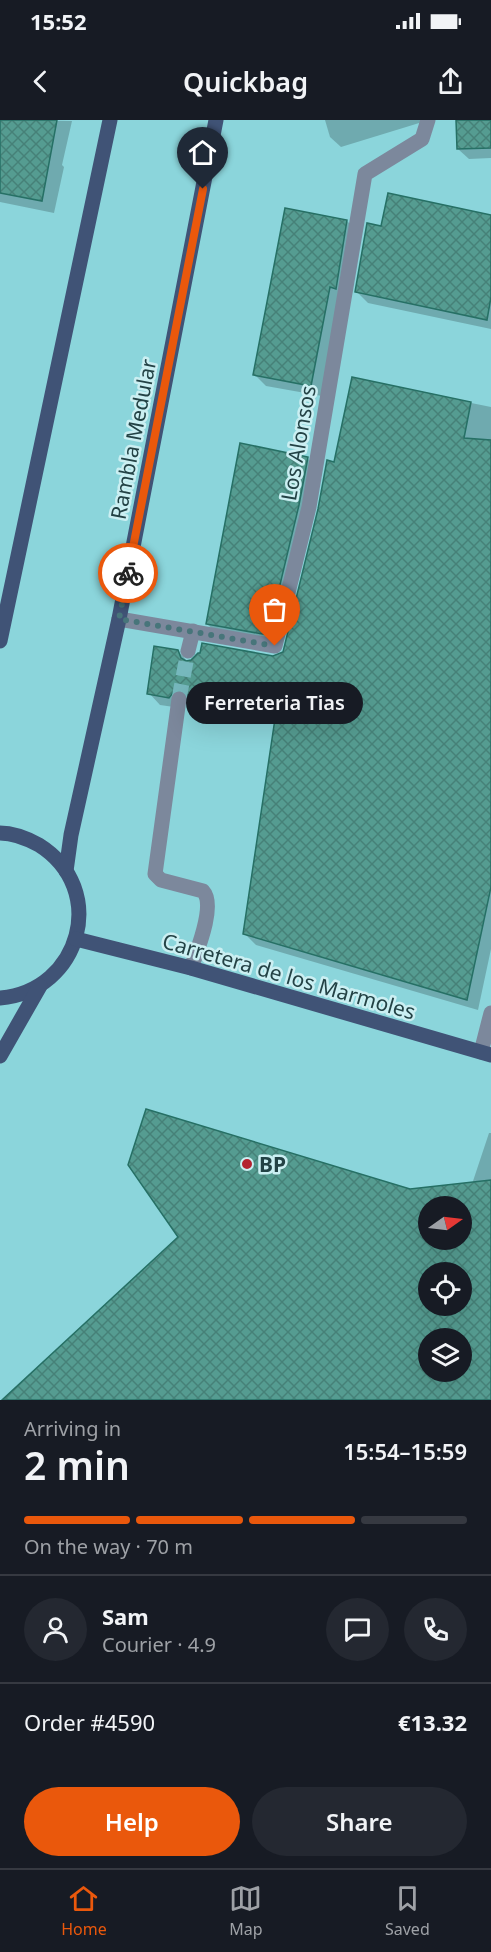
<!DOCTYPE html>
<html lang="en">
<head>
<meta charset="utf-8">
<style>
  body { margin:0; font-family:"Noto Sans",sans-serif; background:#242831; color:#f1f3f6; height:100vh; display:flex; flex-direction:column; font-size:22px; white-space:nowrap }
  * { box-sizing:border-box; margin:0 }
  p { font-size:20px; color:#9ea1a6 }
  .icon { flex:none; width:33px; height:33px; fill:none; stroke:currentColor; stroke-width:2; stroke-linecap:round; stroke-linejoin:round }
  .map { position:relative; height:1280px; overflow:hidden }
  .sheet { display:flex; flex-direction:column; background:#171b24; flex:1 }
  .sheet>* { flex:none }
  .needle { width:39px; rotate:76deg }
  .fabs { position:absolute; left:418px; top:1076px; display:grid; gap:12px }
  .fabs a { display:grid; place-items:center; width:54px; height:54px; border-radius:50%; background:#171b24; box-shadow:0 6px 24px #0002; font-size:30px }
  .pin { position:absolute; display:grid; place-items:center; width:51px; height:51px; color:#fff; margin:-62px -26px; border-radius:50% 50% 50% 0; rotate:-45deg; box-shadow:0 0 6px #0007 }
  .pin .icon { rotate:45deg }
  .courier { position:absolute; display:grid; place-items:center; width:60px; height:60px; margin:-30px; border:4px solid #ea580c; border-radius:50%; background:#fff; color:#222; box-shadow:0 2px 8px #0007 }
  .bubble { position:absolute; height:42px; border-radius:21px; background:#171b24; box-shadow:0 6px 24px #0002; font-size:20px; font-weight:600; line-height:42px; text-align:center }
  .headline em { font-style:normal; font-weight:600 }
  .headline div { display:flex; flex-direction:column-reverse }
  .headline { display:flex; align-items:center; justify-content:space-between; height:102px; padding:0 24px }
  h1 { font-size:39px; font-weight:600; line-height:45px }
  .bar { display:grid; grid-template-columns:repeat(4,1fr); gap:9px 6px; align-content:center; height:72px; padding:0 24px }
  .bar i { height:8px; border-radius:4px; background:#363941 }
  .bar .current { background:#ea580c }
  .bar p { grid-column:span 4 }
  .line { display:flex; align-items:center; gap:15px; padding:0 24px; border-top:2px solid #363941 }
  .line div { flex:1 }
  .round { display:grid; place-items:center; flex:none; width:63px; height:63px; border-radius:32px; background:#242831 }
  .action { display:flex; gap:12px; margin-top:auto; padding:12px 24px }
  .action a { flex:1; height:69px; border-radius:36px; background:#ea580c; color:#fff; font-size:24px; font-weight:600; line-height:69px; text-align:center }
  .action a+a { background:#242831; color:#f1f3f6 }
  .status { display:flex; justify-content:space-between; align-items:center; height:42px; padding:0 30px; background:#171b24; direction:ltr }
  .status svg { height:16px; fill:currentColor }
  header { display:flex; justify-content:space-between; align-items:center; height:78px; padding:0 24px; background:#171b24; font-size:27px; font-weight:600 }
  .dock { display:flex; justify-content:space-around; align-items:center; height:84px; border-top:2px solid #363941; background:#171b24; font-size:16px; color:#9ea1a6 }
  .dock a { display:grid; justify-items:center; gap:3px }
  .dock .current { color:#ea580c }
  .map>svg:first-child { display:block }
  .shadow { fill:#0003; fill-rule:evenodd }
  .building { fill:url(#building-cross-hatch); stroke:#267065; stroke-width:1.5; fill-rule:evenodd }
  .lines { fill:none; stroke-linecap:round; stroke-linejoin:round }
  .minor-tunnel { stroke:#76b8bd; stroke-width:15; stroke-dasharray:15 8; stroke-linecap:butt }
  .minor { stroke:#7c889c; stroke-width:15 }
  .major { stroke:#405376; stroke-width:15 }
  .done { stroke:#47757a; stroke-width:6; stroke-dasharray:0 10.8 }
  .route { stroke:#ea580c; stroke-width:8 }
  .poi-dot { fill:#b42230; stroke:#cbeff2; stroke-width:2 }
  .labels { text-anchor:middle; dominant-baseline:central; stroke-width:5; stroke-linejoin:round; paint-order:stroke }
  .street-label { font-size:21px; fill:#234245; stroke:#cbeff2 }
  .poi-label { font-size:21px; font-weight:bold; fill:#234245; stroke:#cbeff2; text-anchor:start }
</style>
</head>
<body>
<div class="status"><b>15:52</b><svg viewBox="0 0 49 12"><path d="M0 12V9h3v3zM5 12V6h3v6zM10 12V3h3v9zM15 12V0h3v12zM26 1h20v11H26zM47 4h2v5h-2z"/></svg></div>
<header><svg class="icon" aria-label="back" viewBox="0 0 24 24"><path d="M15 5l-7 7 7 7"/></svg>Quickbag<svg class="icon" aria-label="share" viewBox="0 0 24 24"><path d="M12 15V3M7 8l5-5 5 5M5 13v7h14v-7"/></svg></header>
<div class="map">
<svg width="491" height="1280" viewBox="0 0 491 1280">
  <defs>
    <pattern id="building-cross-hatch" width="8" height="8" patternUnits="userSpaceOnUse" patternTransform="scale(1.5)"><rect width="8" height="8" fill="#559c91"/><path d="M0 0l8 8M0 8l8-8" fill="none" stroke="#468178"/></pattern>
  </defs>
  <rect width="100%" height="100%" fill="#8bd5db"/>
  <g class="shadow">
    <path d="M 0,0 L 72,1 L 62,45 L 64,47 L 54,93 L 0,82 Z"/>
    <path d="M 325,0 L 429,0 L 341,27 L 330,17 Z"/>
    <path d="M 457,0 L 491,0 L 491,38 L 469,39 L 458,29 Z"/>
    <path d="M 491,96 L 491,209 L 368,183 L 357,172 L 383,108 Z"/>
    <path d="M 347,101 L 358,112 L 322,276 L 266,266 L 255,255 Z"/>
    <path d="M 353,259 L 491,287 L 491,829 L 478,890 L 256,825 L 245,814 L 277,601 L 201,591 L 191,580 L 186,581 L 181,588 L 160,585 L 149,573 L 178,531 L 188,542 L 273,537 L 284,533 L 336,344 Z"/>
    <path d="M 307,338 L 318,349 L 279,525 L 219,515 L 207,504 Z"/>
    <path d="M 489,1013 L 491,1013 L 491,1280 L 4,1280 L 410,1071 L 472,1064 ZM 429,1086 L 462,1086 L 462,1119 L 429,1119 ZM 429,1152 L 462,1152 L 462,1185 L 429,1185 ZM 429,1218 L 462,1218 L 462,1251 L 429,1251 Z"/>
  </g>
  <g class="building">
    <path d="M 0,0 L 57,0 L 42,81 L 0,73 Z"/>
    <path d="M 456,0 L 491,0 L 491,28 L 457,29 Z"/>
    <path d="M 388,73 L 491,95 L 491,177 L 487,200 L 355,172 L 367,103 L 381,106 Z"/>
    <path d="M 285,88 L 347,100 L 336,169 L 330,167 L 311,266 L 253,255 Z"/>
    <path d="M 352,257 L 471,282 L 464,318 L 491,320 L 491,767 L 467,880 L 243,814 L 276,592 L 189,581 L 188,575 L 181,569 L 175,570 L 169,578 L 147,574 L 154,526 L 178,530 L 181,538 L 186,541 L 191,540 L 198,533 L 200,533 L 202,523 L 273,536 L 283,532 L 318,389 L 327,340 L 334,342 Z"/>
    <path d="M 240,323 L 308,337 L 299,385 L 268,515 L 206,504 Z"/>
    <path d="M 146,989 L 410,1069 L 491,1060 L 491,1280 L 2,1280 L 178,1117 L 128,1045 ZM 429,1086 L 462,1086 L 462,1119 L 429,1119 ZM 429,1152 L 462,1152 L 462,1185 L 429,1185 ZM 429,1218 L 462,1218 L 462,1251 L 429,1251 Z"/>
  </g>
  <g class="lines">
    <path class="minor-tunnel" d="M 179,579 L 188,531"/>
    <g class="minor">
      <path d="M 119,499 L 275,526 L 309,387 L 365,54 L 422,19 L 428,0"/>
      <path d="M 188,531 L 193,511"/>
      <path d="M 179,579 L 155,754 L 161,760 L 203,771 C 216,785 197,831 191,848"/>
      <path d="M 481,932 L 491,893"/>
    </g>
    <g class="major">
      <path d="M 0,521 L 110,0"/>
      <path d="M 0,713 C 13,713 28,719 39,725 C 109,769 81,871 0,878"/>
      <path d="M 66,751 L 71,715 L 119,499 L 216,0"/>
      <path d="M 76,819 L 191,848 L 491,935"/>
      <path d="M 0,936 L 40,866"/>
    </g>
  </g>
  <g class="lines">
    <path class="done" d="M 128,453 L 119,499 L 275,526"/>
    <path class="route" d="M 128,453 L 203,69"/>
  </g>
  <circle class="poi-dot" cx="247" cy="1044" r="6"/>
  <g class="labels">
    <g class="street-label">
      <text transform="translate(133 319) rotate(-79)">Rambla Medular</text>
      <text transform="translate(298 323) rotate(-80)">Los Alonsos</text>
      <text transform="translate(289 856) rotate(16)">Carretera de los Marmoles</text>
    </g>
    <g class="poi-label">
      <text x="259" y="1044">BP</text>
    </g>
  </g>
</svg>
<div class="fabs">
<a><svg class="needle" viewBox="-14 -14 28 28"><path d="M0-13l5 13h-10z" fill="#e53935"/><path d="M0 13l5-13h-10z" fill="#9ea1a6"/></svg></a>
<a><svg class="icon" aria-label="locate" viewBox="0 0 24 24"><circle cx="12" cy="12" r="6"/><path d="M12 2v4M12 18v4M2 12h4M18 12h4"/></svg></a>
<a><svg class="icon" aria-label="layers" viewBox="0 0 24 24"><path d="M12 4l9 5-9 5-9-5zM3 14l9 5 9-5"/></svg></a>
</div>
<div class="pin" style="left:275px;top:526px;background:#ea580c"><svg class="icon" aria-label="bag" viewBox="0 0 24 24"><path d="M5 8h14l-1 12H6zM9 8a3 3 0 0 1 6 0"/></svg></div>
<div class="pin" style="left:203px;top:69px;background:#1f2937"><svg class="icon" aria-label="home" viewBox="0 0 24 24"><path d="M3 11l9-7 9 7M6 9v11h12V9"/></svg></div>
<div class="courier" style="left:128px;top:453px"><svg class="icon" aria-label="bike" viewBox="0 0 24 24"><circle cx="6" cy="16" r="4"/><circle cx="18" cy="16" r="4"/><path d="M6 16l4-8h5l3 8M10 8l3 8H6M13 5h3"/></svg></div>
<div class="bubble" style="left:186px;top:562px;width:177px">Ferreteria Tias</div>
</div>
<section class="sheet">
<div class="headline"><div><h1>2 min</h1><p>Arriving in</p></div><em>15:54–15:59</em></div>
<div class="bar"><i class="current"></i><i class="current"></i><i class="current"></i><i></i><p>On the way · 70 m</p></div>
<div class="line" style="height:108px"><a class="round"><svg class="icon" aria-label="person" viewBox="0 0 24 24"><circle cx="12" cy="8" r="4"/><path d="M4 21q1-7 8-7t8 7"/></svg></a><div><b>Sam</b><p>Courier · 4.9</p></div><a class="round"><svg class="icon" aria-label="chat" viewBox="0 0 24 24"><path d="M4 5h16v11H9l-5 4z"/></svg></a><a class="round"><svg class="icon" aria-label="phone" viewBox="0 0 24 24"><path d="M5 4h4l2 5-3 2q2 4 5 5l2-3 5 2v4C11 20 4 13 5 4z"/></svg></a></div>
<div class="line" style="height:78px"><div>Order #4590</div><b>€13.32</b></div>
<div class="action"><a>Help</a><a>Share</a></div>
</section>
<nav class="dock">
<a class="current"><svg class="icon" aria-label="home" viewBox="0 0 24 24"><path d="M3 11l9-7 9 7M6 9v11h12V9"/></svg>Home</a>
<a><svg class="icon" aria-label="map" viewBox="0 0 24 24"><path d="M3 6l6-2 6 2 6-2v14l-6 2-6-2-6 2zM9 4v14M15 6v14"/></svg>Map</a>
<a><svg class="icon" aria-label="saved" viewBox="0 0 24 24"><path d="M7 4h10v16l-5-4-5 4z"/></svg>Saved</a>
</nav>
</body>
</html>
